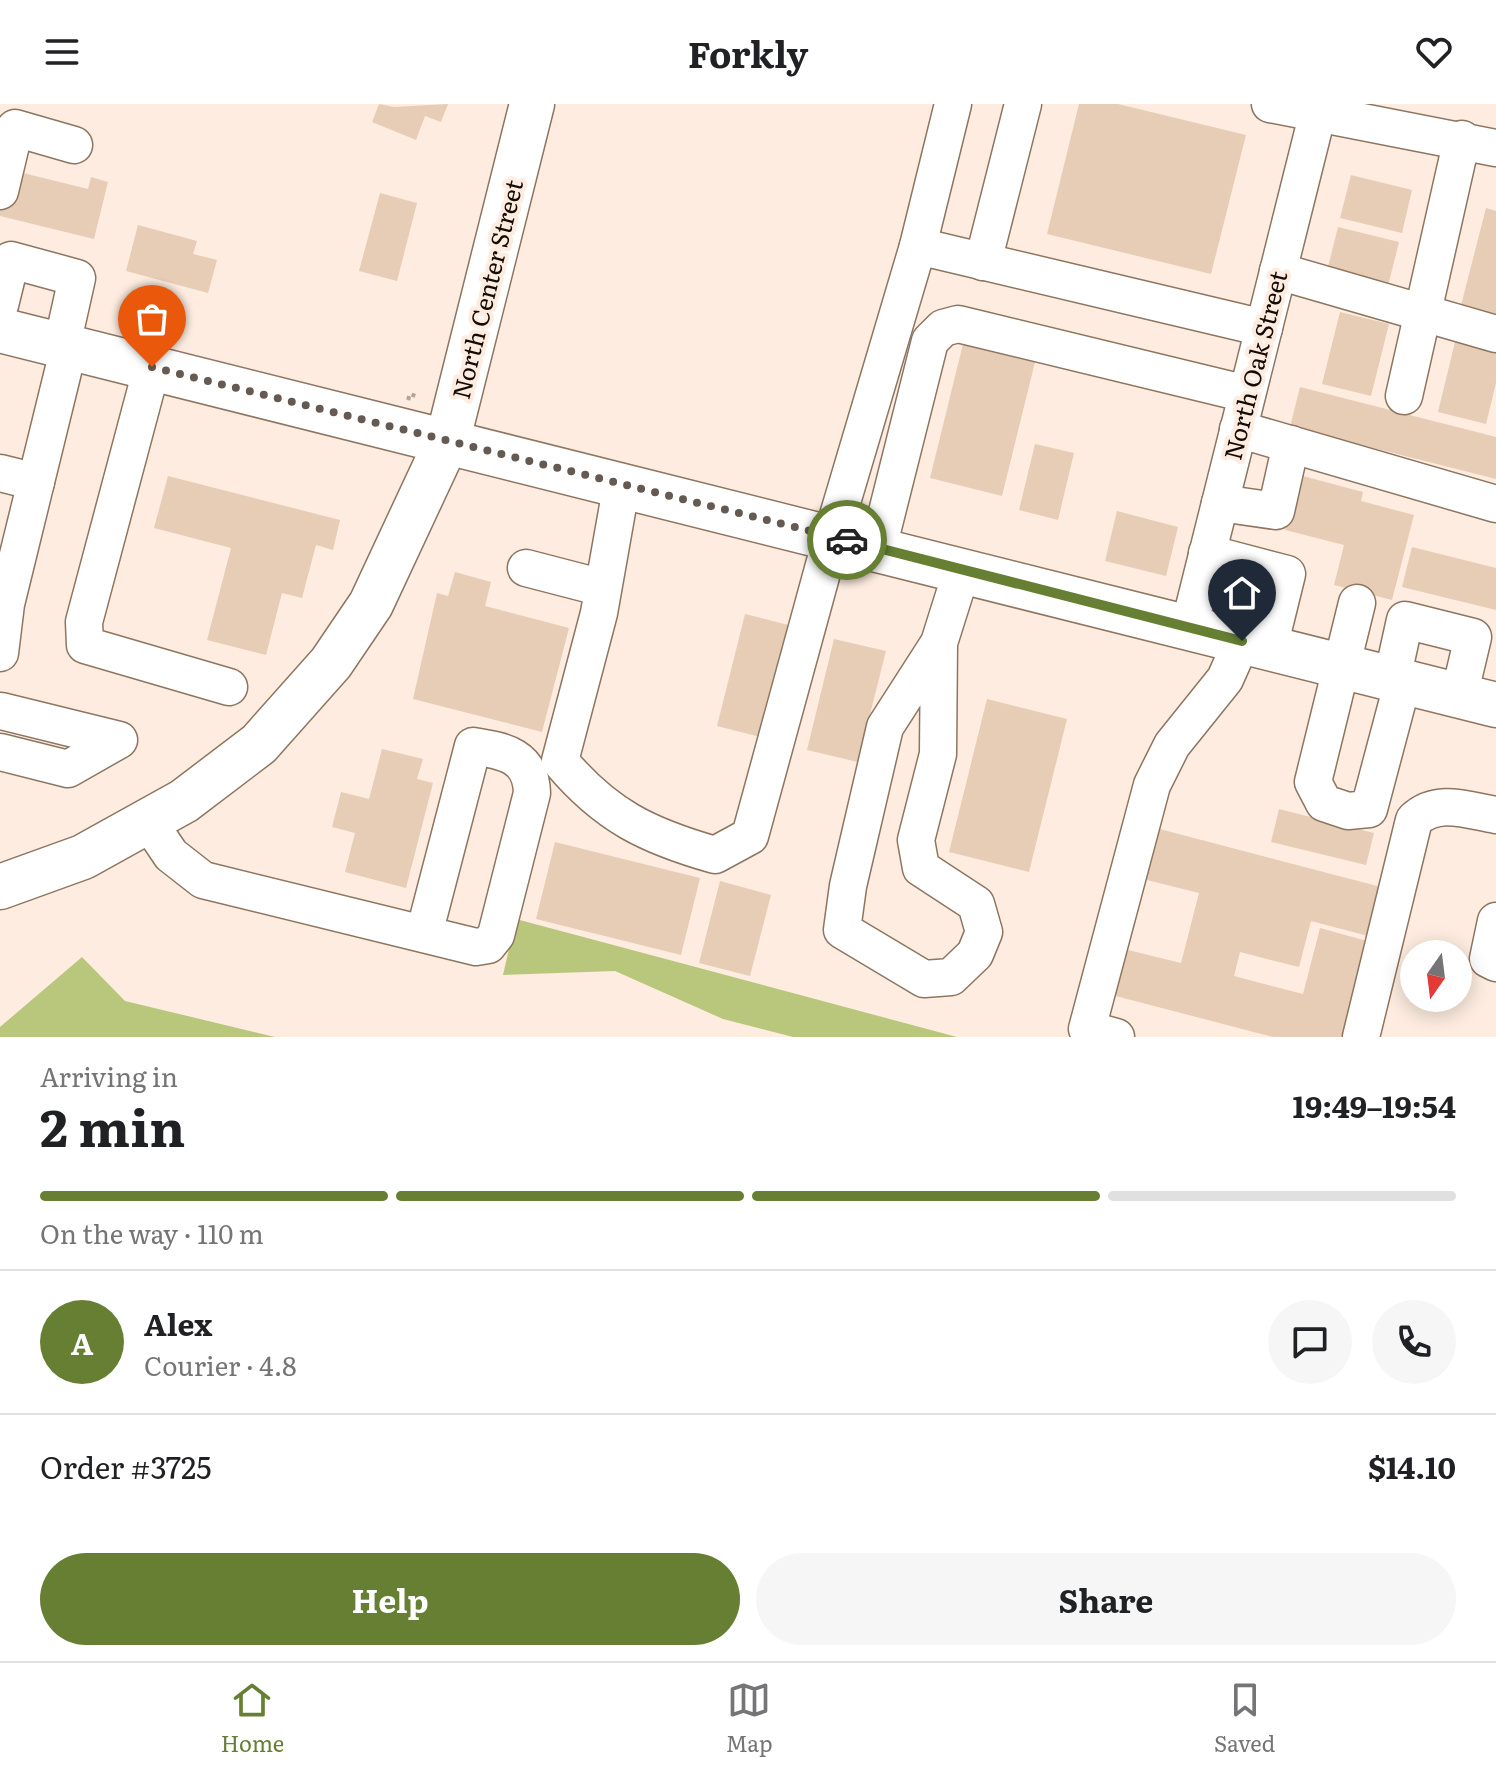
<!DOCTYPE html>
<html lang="en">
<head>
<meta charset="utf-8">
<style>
  body { margin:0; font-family:Literata,serif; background:#f6f6f6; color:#202124; height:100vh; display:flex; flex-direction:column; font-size:30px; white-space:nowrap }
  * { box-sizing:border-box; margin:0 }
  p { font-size:26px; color:#757577 }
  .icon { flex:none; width:44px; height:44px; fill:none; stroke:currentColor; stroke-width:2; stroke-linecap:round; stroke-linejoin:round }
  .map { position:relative; height:933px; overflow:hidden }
  .side { display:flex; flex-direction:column; background:#fff; flex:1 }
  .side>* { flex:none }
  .needle { width:52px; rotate:194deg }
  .buttons { position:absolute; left:1400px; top:836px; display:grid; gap:16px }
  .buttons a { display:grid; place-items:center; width:72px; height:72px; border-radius:50%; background:#fff; box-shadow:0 4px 20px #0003; font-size:40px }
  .pin { position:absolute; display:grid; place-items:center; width:68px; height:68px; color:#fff; margin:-82px -34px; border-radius:50% 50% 50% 0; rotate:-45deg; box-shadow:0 0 8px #0007 }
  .pin .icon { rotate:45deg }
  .courier { position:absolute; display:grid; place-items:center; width:80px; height:80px; margin:-40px; border:6px solid #667f33; border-radius:50%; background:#fff; color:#222; box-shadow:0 2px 10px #0007 }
  .head em { font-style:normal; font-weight:700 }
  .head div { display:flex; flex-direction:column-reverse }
  .head { display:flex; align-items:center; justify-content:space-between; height:136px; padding:0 40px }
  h1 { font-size:52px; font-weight:700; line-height:60px }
  .bar { display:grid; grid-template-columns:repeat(4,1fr); gap:12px 8px; align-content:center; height:96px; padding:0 40px }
  .bar i { height:10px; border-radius:6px; background:#e0e0e0 }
  .bar .current { background:#667f33 }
  .bar p { grid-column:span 4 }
  .line { display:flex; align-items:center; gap:20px; padding:0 40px; border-top:2px solid #e0e0e0 }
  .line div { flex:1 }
  .round { display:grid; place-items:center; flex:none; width:84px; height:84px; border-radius:42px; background:#f6f6f6 }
  .primary-button { display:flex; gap:16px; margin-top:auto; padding:16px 40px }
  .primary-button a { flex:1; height:92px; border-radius:48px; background:#667f33; color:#fff; font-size:32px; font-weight:700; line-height:92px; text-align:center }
  .primary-button a+a { background:#f6f6f6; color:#202124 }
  header { display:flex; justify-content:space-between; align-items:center; height:104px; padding:0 40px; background:#fff; font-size:36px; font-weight:700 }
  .tabs { display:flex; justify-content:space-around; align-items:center; height:112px; border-top:2px solid #e0e0e0; background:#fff; font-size:22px; color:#757577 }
  .tabs a { display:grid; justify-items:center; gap:4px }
  .tabs .current { color:#667f33 }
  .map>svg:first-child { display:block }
  .green { fill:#b9c77d }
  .building { fill:#e7cdb6 }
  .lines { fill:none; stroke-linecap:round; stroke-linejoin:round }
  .minor-casing { stroke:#8d7661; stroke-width:39 }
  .major-casing { stroke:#8d7661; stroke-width:47 }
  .path { stroke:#b3a59a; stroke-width:4; stroke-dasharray:4 4; stroke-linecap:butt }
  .minor { stroke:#fff; stroke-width:36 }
  .major { stroke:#fff; stroke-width:44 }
  .done { stroke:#655a51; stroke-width:8; stroke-dasharray:0 14.4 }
  .route { stroke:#667f33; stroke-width:10 }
  .labels { text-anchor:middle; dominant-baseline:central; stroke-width:8; stroke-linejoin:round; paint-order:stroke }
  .street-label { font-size:24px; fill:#130b04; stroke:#fdecdf }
</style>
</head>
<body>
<header><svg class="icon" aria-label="menu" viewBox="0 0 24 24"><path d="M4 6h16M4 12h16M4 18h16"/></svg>Forkly<svg class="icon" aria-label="heart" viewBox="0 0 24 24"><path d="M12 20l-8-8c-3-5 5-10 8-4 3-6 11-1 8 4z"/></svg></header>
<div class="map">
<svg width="1496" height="933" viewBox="0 0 1496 933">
  <rect width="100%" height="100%" fill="#fdecdf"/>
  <g class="green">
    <path d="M 516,815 L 957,933 L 793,933 L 723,915 L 615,867 L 503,871 Z"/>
    <path d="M 82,853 L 125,897 L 275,933 L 0,933 L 0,923 Z"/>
  </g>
  <g class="building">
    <path d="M 379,0 L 394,3 L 448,0 L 441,18 L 425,12 L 416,36 L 372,18 Z"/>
    <path d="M 1079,0 L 1118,0 L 1246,31 L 1211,170 L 1047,130 Z"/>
    <path d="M 7,65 L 88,85 L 91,73 L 108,78 L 94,135 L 0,112 L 0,93 Z"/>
    <path d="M 1351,71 L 1412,86 L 1402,129 L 1340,114 Z"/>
    <path d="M 380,89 L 417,99 L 397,177 L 359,167 Z"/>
    <path d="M 1486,104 L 1496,107 L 1496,218 L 1459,209 Z"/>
    <path d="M 138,121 L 197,137 L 193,150 L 217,156 L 208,189 L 126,167 Z"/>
    <path d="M 1338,123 L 1399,138 L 1388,182 L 1327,167 Z"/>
    <path d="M 1340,208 L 1389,220 L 1371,292 L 1322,280 Z"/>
    <path d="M 1455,238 L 1496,248 L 1496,279 L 1486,320 L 1438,308 Z"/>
    <path d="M 963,240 L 1035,258 L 1002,392 L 930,374 Z"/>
    <path d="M 1300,283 L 1496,333 L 1496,375 L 1290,323 Z"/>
    <path d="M 1035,340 L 1074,349 L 1058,416 L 1019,406 Z"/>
    <path d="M 1299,371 L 1363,388 L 1361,397 L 1414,411 L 1392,496 L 1334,481 L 1344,441 L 1285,426 Z"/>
    <path d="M 168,372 L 340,416 L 333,446 L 316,441 L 302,494 L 282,489 L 266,551 L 207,536 L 231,444 L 154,424 Z"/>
    <path d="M 1117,407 L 1178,423 L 1166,472 L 1105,457 Z"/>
    <path d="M 1412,443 L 1496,464 L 1496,506 L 1402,483 Z"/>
    <path d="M 455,468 L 491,478 L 485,502 L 569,524 L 542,628 L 413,595 L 437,489 L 448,492 Z"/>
    <path d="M 745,510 L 796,523 L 768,635 L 717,622 Z"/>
    <path d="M 834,535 L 886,547 L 858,658 L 807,646 Z"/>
    <path d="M 987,595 L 1067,615 L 1029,768 L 949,748 Z"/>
    <path d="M 382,645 L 423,655 L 417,675 L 433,679 L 406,784 L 345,768 L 355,729 L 332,723 L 341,688 L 369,695 Z"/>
    <path d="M 1279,705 L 1374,729 L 1366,761 L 1271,738 Z"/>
    <path d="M 1152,723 L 1381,783 L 1368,832 L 1311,817 L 1299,863 L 1240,848 L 1234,872 L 1303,890 L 1320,824 L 1367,837 L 1343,933 L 1273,933 L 1108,890 L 1120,844 L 1181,859 L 1199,789 L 1139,774 Z"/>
    <path d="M 555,738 L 700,774 L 681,851 L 536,815 Z"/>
    <path d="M 720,777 L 771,791 L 750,872 L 699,859 Z"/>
  </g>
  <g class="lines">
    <g class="minor-casing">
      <g id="minor">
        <path d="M 1270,0 L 1496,44"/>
        <path d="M 0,87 L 15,24 L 74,41"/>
        <path d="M 918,142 L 953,0"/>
        <path d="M 983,158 L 1023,0"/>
        <path d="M 1278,167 L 1496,230"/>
        <path d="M 0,201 L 11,156 L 77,174 L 62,241"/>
        <path d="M 152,263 L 84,518 L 85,541 L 229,583"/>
        <path d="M 1404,292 L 1462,35"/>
        <path d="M 1238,325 L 1496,400"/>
        <path d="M 0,369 L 36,378"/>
        <path d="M 622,379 L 599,509 L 560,657 C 606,712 648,732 715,751 L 750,732 L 832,432 L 918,142 L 1264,224"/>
        <path d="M 1220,399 L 1276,407 L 1291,340"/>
        <path d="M 878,444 L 930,237 L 943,224 L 958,220 L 1247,290"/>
        <path d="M 1207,449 L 1287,470 L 1269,543"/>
        <path d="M 526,464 L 603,484"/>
        <path d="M 1357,499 L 1313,678 L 1324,699 L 1348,707 L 1369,705 L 1403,577"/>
        <path d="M 1189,523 L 1320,0"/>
        <path d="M 939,539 L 938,650 L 916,736 L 921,764 L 976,800 L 984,828 L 975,850 L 951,873 L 924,875 L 842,826 L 848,782 L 885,623 L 939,539 L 962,466"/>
        <path d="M 0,549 L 6,500 L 69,243"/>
        <path d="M 1392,575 L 1405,516 L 1473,533 L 1459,592"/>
        <path d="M 0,648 L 68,665 L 119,636 L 1,607"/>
        <path d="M 148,717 L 171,751 L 203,776 L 476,843 L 488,841 L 496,831 L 532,689 C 531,652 505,647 473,642 L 424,830"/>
        <path d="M 1496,817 L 1488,855 L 1496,859"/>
        <path d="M 1116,933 L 1087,925 L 1152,681 L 1172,641 L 1225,575 L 1242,537"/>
        <path d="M 1361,933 L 1414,716 C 1437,694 1467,706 1496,711"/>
      </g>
    </g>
    <g class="major-casing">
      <g id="major">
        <path d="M 0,226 L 1496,601"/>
        <path d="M 0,783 L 83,753 L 184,697 L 259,640 L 331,559 L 371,500 L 448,335 L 532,0"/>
      </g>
    </g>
    <path class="path" d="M 408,296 L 410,290 L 418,293"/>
    <use href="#minor" class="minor"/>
    <use href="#major" class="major"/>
  </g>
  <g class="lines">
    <path class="done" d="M 152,263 L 847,436"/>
    <path class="route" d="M 847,436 L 1242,537"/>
  </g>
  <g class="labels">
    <g class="street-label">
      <text transform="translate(486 185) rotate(-76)">North Center Street</text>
      <text transform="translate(1254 261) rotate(-76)">North Oak Street</text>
    </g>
  </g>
</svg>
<div class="buttons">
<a><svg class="needle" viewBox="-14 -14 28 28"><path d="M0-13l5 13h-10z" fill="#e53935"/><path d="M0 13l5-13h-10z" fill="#757577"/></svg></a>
</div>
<div class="pin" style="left:152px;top:263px;background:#ea580c"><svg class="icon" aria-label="bag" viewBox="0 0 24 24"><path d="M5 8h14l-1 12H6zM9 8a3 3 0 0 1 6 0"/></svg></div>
<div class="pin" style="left:1242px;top:537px;background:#1f2937"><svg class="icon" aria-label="home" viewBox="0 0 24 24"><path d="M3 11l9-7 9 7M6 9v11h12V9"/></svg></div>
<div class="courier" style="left:847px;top:436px"><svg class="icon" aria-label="car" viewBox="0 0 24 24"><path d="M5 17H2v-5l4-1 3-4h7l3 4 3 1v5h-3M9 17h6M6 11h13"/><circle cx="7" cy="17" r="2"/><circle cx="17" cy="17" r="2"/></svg></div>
</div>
<section class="side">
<div class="head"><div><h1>2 min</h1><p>Arriving in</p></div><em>19:49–19:54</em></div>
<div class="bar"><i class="current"></i><i class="current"></i><i class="current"></i><i></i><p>On the way · 110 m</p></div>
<div class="line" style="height:144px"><b class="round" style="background:#667f33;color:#fff">A</b><div><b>Alex</b><p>Courier · 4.8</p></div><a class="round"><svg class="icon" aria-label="chat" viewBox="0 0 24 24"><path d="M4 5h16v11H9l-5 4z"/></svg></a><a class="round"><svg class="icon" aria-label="phone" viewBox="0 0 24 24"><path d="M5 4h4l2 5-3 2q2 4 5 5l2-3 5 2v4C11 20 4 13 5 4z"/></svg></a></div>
<div class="line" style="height:104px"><div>Order #3725</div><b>$14.10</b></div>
<div class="primary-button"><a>Help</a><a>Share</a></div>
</section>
<nav class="tabs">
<a class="current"><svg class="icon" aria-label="home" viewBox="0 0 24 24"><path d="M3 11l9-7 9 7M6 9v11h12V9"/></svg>Home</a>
<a><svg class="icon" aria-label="map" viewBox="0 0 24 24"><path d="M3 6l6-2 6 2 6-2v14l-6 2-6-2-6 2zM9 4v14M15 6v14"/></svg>Map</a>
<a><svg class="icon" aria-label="saved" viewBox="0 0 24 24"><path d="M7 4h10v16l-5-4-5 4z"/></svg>Saved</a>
</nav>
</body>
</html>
